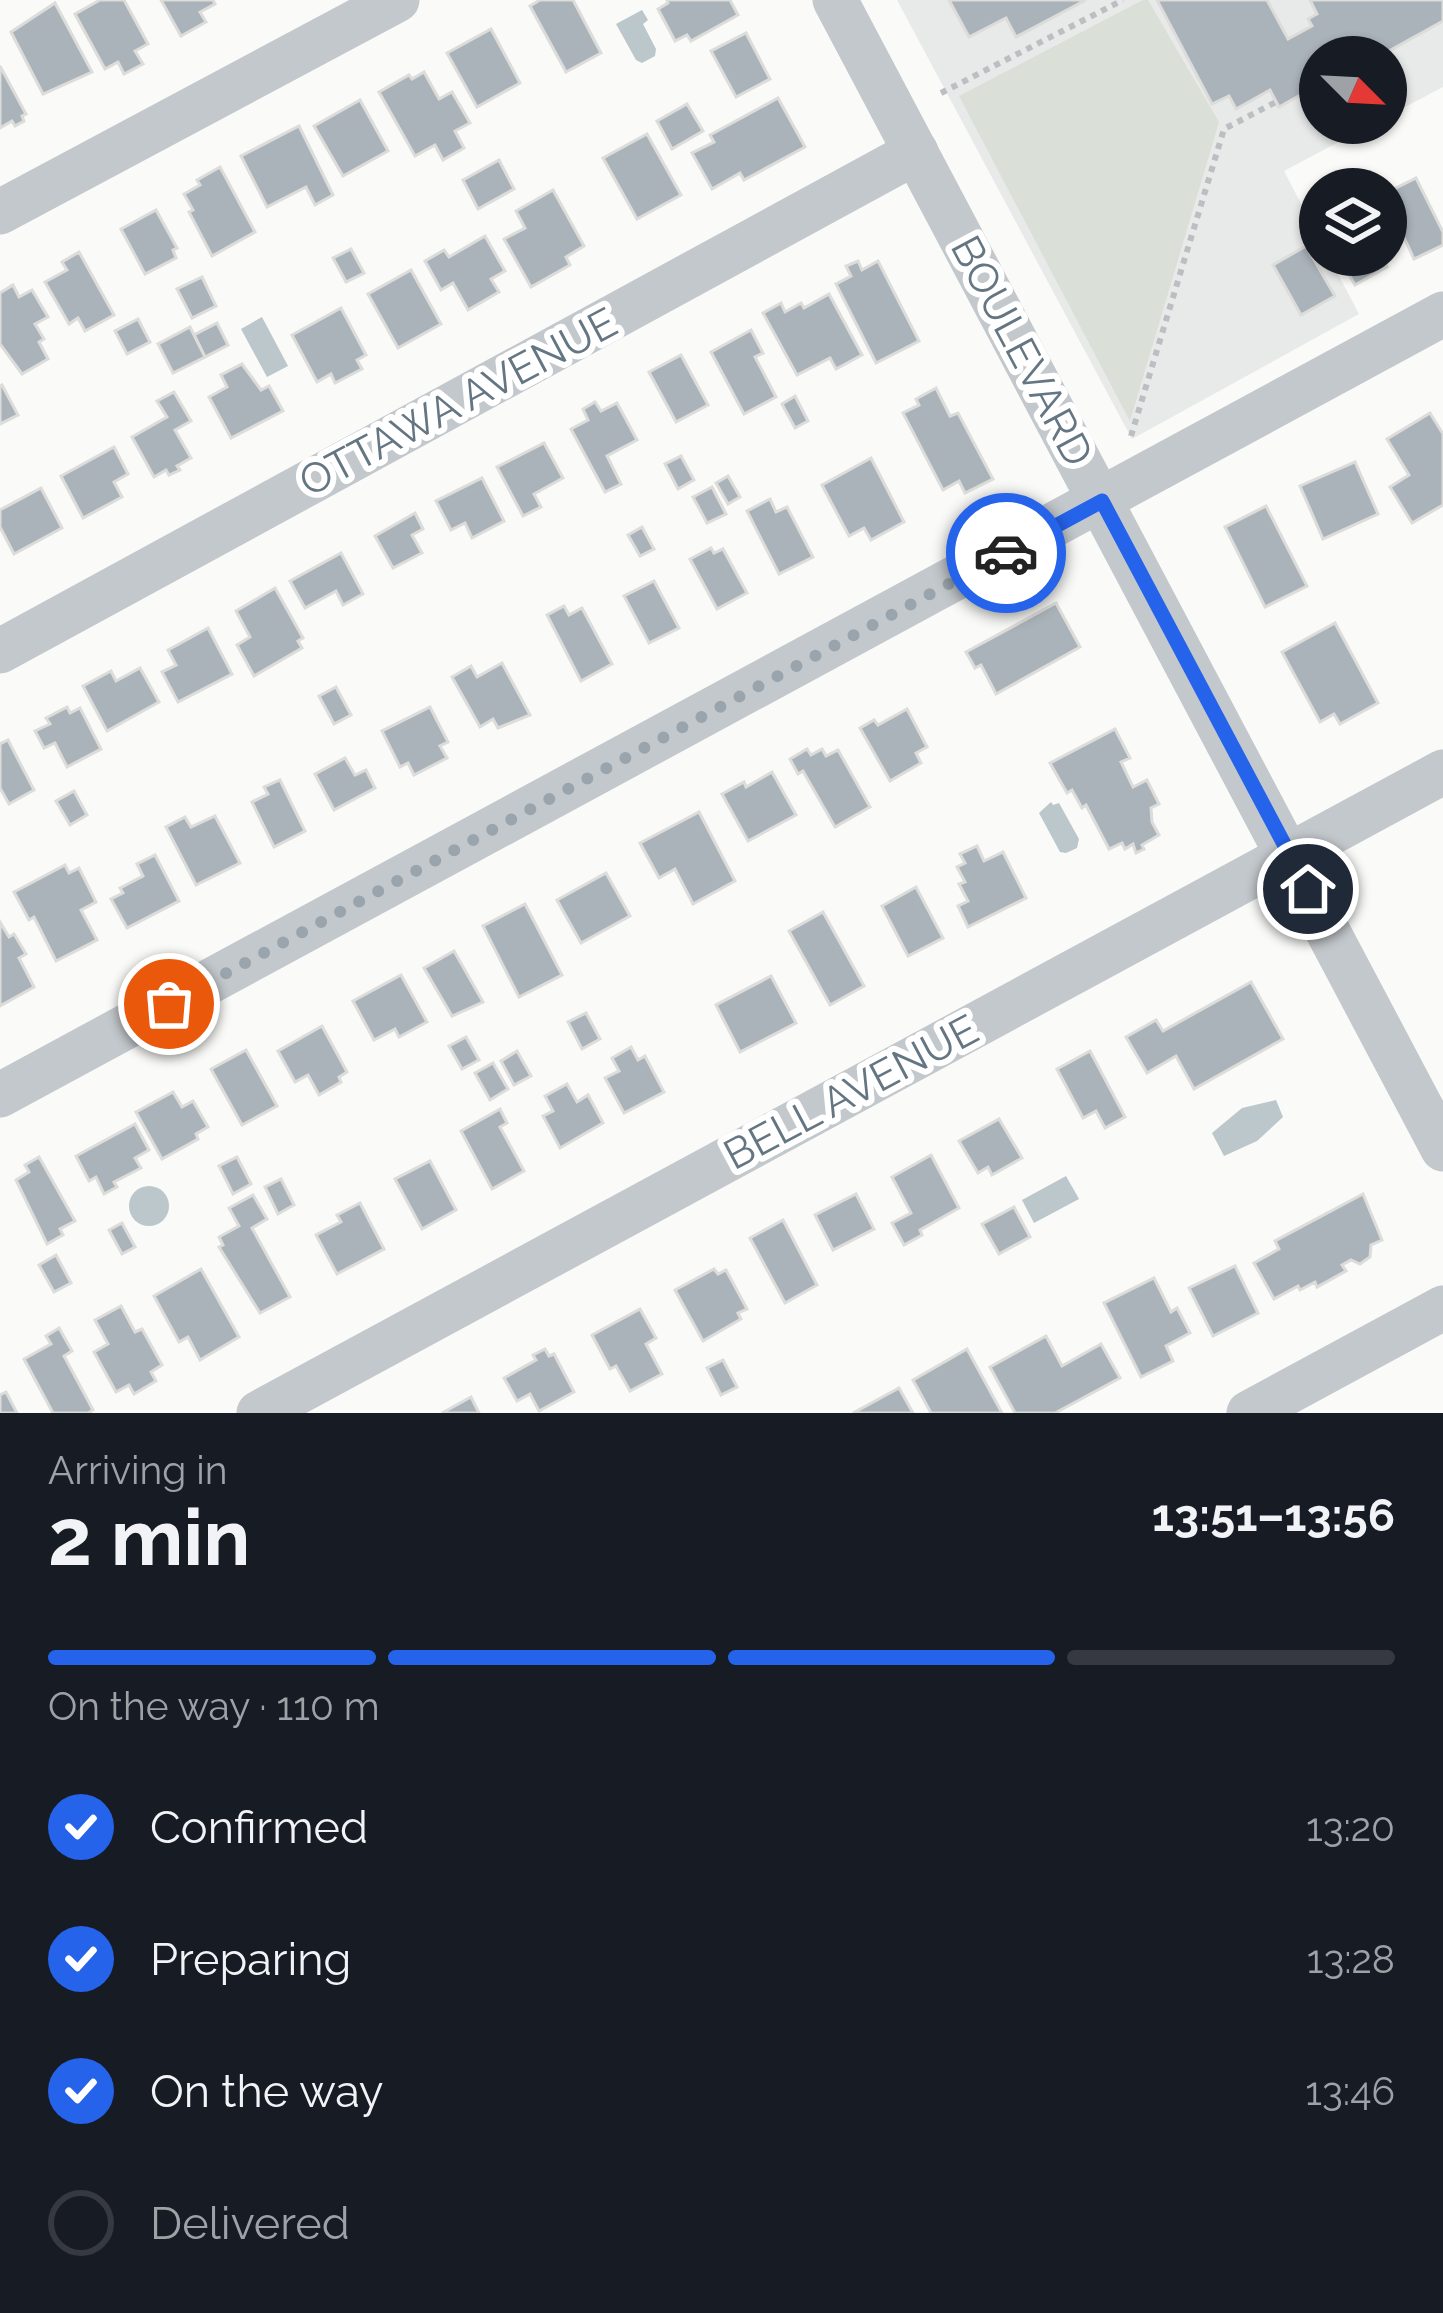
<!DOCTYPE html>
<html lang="en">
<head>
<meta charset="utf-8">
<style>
  body { margin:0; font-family:Raleway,sans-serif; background:#242831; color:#f1f3f6; height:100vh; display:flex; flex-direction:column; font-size:45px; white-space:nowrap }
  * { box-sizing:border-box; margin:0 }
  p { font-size:39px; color:#9ea1a6 }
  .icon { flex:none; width:66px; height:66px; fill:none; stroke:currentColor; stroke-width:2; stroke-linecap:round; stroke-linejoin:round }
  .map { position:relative; height:1413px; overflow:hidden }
  .drawer { display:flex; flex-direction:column; background:#171b24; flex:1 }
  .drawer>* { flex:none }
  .needle { width:78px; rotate:114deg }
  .buttons { position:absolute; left:1299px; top:36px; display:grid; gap:24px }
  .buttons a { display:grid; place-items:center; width:108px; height:108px; border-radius:50%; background:#171b24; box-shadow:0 3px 9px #0004; font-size:60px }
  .pin { position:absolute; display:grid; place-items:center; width:102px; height:102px; color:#fff; margin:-51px; border:6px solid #fff; border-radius:50%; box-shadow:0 3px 12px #0007 }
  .courier { position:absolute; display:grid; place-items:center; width:120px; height:120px; margin:-60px; border:9px solid #2563eb; border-radius:50%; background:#fff; color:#222; box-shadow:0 3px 15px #0007 }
  .headline em { font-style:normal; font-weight:700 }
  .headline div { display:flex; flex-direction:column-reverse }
  .headline { display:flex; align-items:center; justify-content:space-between; height:204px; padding:0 48px }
  h1 { font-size:78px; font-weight:700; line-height:90px }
  .bar { display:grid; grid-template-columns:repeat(4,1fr); gap:18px 12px; align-content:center; height:144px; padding:0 48px }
  .bar i { height:15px; border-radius:9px; background:#363941 }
  .bar .on { background:#2563eb }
  .bar p { grid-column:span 4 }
  ol { padding:0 48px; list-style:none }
  li { display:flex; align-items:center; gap:36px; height:132px }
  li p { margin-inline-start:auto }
  li .icon { padding:12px; border-radius:50%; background:#2563eb; color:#fff; stroke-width:4 }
  li:last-child { color:#9ea1a6 }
  li i { width:66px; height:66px; border:6px solid #363941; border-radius:50% }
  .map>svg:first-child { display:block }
  .built { fill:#e8e9e9 }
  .green { fill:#dadfd7 }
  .water { fill:#bbc7cb }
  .building { fill:#aab3b9; stroke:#dcdcda; stroke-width:3 }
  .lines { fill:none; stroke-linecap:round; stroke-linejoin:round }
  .path { stroke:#bbbfc2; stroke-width:6; stroke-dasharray:6 6; stroke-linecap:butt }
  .minor { stroke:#c3c8cc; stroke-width:45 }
  .done { stroke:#99a4ac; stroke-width:12; stroke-dasharray:0 21.6 }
  .route { stroke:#2563eb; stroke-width:15 }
  .labels { text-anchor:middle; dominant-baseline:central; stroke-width:12; stroke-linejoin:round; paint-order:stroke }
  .street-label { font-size:42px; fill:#657683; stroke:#fff }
</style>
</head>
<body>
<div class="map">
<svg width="1443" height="1413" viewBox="0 0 1443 1413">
  <rect width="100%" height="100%" fill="#fafaf8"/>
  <path class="built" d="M 897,0 L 1443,0 L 1443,87 L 1386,117 L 1386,57 L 1320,57 L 1320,123 L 1374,123 L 1284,171 L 1320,240 L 1320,255 L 1328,255 L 1359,314 L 1132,439 Z"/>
  <path class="green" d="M 1143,0 L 1148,0 L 1219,122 L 1130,421 L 959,96 Z"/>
  <g class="water">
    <path d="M 642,10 L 648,20 L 643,24 L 656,49 L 655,56 L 642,63 L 636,60 L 616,24 Z"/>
    <path d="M 262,317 L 288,366 L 267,377 L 241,329 Z"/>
    <path d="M 1051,802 L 1053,805 L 1059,803 L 1079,839 L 1077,848 L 1066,853 L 1060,852 L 1039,813 Z"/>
    <path d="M 1276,1100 L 1283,1117 L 1257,1141 L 1224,1156 L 1212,1133 L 1242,1108 Z"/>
    <path d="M 1066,1176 L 1079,1199 L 1034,1223 L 1022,1200 Z"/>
    <circle cx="149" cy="1206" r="20"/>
  </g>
  <g class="building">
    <path d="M 100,0 L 124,0 L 148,44 L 135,51 L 143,64 L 124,74 L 118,62 L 105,69 L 75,14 Z"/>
    <path d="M 161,0 L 213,0 L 215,4 L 200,12 L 206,22 L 181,36 Z"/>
    <path d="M 540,0 L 573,0 L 601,53 L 566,72 L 530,6 Z"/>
    <path d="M 667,0 L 730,0 L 738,15 L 691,41 L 687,35 L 675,41 L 658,9 L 668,3 Z"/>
    <path d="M 949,0 L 1086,0 L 1016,37 L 1006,18 L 969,37 Z"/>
    <path d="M 1157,0 L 1267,0 L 1288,39 L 1312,26 L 1308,19 L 1317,14 L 1310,0 L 1443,0 L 1443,21 L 1378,57 L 1320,57 L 1320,84 L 1279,107 L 1270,90 L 1236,109 L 1229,96 L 1212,104 Z"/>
    <path d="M 55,3 L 92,72 L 43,94 L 11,32 Z"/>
    <path d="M 491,29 L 520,83 L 477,107 L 447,53 Z"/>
    <path d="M 746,33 L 770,79 L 736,97 L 711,51 Z"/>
    <path d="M 0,66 L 26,114 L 22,116 L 24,121 L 15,126 L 12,121 L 0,128 Z"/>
    <path d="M 424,72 L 439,99 L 452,92 L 470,123 L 455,131 L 464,148 L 443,160 L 435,145 L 415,156 L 379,92 L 409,75 L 412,79 Z"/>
    <path d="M 778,98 L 805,147 L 744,180 L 740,173 L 712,189 L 692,153 L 714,142 L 710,135 Z"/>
    <path d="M 360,100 L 388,151 L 343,176 L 314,126 Z"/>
    <path d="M 687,104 L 703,131 L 672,149 L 657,121 Z"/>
    <path d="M 299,126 L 333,195 L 315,205 L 306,187 L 267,207 L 241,156 Z"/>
    <path d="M 647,134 L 681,195 L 637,219 L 603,158 Z"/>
    <path d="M 499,160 L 514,189 L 478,209 L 463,180 Z"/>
    <path d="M 220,167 L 255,232 L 212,256 L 189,212 L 193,210 L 184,194 L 200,185 L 197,180 Z"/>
    <path d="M 1416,178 L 1443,232 L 1443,245 L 1414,259 L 1388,203 L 1398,198 L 1394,189 Z"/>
    <path d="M 553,190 L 584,246 L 566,257 L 570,265 L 531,287 L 504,239 L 525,228 L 516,211 Z"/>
    <path d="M 156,210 L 177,248 L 173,250 L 176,258 L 145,274 L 121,229 Z"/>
    <path d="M 485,236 L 505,271 L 491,279 L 499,292 L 468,310 L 453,283 L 441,290 L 425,261 L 444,250 L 449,257 Z"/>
    <path d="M 1306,246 L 1335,296 L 1301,315 L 1273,265 Z"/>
    <path d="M 351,249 L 364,273 L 346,282 L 333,258 Z"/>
    <path d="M 79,252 L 114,315 L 85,331 L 78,318 L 69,324 L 45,282 L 67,270 L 62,262 Z"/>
    <path d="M 1338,255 L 1381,255 L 1387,267 L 1355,285 Z"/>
    <path d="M 858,261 L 862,270 L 878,261 L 919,341 L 876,363 L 836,284 L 851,276 L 846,266 Z"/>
    <path d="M 411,270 L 441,324 L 398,348 L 368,294 Z"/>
    <path d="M 202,277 L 216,306 L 192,318 L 177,289 Z"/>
    <path d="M 13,285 L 19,297 L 32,290 L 48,317 L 35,324 L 44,339 L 39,342 L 48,359 L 22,374 L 0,344 L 0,293 Z"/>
    <path d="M 829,294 L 862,355 L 836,369 L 830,358 L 797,375 L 763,313 L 781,303 L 785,312 L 801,303 L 804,308 Z"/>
    <path d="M 341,308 L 366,355 L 357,360 L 362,369 L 335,383 L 331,374 L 317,382 L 292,335 Z"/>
    <path d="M 138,319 L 150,342 L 127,354 L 115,331 Z"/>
    <path d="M 217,323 L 228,345 L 205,357 L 194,335 Z"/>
    <path d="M 190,327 L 205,357 L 173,373 L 158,344 Z"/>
    <path d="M 751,330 L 763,353 L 755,357 L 776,397 L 744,414 L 711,352 Z"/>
    <path d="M 681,355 L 708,405 L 676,422 L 649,372 Z"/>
    <path d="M 242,364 L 261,390 L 269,386 L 283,411 L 231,438 L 209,397 L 227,387 L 221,375 Z"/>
    <path d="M 2,385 L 18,415 L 0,424 L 0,386 Z"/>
    <path d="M 936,388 L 950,416 L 958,413 L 993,479 L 965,493 L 959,481 L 943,490 L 903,413 L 919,405 L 916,399 Z"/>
    <path d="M 174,392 L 191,421 L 175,430 L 191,458 L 177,466 L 180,470 L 169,475 L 166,470 L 154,477 L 132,437 L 167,417 L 157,401 Z"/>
    <path d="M 795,396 L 808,421 L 795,428 L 782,404 Z"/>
    <path d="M 595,402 L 601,411 L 617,403 L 637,440 L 607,456 L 621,484 L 605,492 L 571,429 L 588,420 L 583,409 Z"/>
    <path d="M 1430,413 L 1443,434 L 1443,505 L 1412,523 L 1390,487 L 1409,475 L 1387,439 Z"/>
    <path d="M 544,443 L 563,478 L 534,494 L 541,507 L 523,516 L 497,467 Z"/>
    <path d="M 114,447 L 128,474 L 114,482 L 122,497 L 83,518 L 61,476 Z"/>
    <path d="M 681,456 L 694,480 L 678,489 L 665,464 Z"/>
    <path d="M 871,458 L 904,522 L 871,540 L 864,528 L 849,536 L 822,485 Z"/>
    <path d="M 1355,462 L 1378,514 L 1323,539 L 1300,486 Z"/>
    <path d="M 728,476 L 740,497 L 728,504 L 716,483 Z"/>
    <path d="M 482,478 L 504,521 L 472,538 L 465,523 L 451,530 L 436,501 Z"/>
    <path d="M 712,487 L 726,514 L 707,523 L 693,497 Z"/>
    <path d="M 41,488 L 62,528 L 14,554 L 0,527 L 0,510 Z"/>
    <path d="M 770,499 L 776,512 L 787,507 L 813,557 L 779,574 L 747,511 Z"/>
    <path d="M 1266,506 L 1307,586 L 1265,607 L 1225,527 Z"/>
    <path d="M 415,513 L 423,529 L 412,535 L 422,553 L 393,568 L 375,536 Z"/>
    <path d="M 642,527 L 654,549 L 640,556 L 628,535 Z"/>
    <path d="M 711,548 L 714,553 L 723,549 L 747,593 L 717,609 L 690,559 Z"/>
    <path d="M 341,553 L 363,594 L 343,605 L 336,591 L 305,608 L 290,581 Z"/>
    <path d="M 654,581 L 679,628 L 649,643 L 624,596 Z"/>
    <path d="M 275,588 L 303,638 L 298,641 L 302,648 L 254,676 L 237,645 L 250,637 L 236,611 Z"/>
    <path d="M 1056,603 L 1080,647 L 996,694 L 981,665 L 975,668 L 966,652 Z"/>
    <path d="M 564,606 L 569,615 L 582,608 L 612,664 L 581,681 L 547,615 Z"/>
    <path d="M 1335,623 L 1378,703 L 1340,724 L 1334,714 L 1320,722 L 1282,652 Z"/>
    <path d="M 208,628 L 232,674 L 178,702 L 162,672 L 176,665 L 168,650 Z"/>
    <path d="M 502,663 L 530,715 L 498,728 L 493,719 L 480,727 L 452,677 L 471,666 L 477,677 Z"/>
    <path d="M 140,668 L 159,702 L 107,731 L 83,686 L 111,671 L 116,681 Z"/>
    <path d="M 336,687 L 351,715 L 334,724 L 319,696 Z"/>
    <path d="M 67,707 L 70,713 L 80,708 L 101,749 L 67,767 L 55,743 L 44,748 L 35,731 L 50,724 L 46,718 Z"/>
    <path d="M 430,707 L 448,742 L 440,746 L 447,758 L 414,775 L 408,763 L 400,767 L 382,731 Z"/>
    <path d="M 907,709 L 927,747 L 916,753 L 921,763 L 890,781 L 860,728 L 874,720 L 878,725 Z"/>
    <path d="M 1115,729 L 1130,758 L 1121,762 L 1133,787 L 1147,780 L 1159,804 L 1151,808 L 1152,822 L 1159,835 L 1142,845 L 1144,849 L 1136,853 L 1133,844 L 1125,849 L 1122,843 L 1109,849 L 1086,805 L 1082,808 L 1072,790 L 1067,793 L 1050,763 Z"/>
    <path d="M 8,740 L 34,790 L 9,804 L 0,788 L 0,744 Z"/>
    <path d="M 807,749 L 811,755 L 822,749 L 826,756 L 838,750 L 870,807 L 835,827 L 803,771 L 798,774 L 790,759 Z"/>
    <path d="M 345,758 L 355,775 L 366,770 L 375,788 L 334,810 L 315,774 Z"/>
    <path d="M 772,772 L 796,815 L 748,841 L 722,794 L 744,782 L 746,787 Z"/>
    <path d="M 280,780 L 305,831 L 274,847 L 252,802 L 268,794 L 264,787 Z"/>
    <path d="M 74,791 L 87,815 L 70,825 L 56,801 Z"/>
    <path d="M 699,812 L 735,881 L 693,904 L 675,869 L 659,878 L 640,843 Z"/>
    <path d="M 215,816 L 240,863 L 196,885 L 166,827 L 185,817 L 191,827 Z"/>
    <path d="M 977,846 L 984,861 L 1003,852 L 1026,898 L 968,927 L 958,906 L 968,901 L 959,884 L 965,882 L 957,867 L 965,863 L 960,854 Z"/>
    <path d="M 155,855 L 179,901 L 127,928 L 111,899 L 123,893 L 120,888 L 143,876 L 137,864 Z"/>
    <path d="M 65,865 L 69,873 L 79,868 L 96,902 L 81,910 L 97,940 L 56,961 L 34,917 L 29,920 L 14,892 Z"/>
    <path d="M 606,873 L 630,916 L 581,943 L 557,900 Z"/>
    <path d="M 916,887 L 943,938 L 908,956 L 882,906 Z"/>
    <path d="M 525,904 L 562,975 L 519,997 L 483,926 Z"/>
    <path d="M 823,912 L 864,986 L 830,1005 L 789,931 Z"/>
    <path d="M 0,922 L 9,937 L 14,934 L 26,954 L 19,958 L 34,987 L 0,1006 Z"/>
    <path d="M 454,951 L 483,1002 L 452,1016 L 424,968 Z"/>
    <path d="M 401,975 L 427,1022 L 399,1037 L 395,1029 L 374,1040 L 353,1001 Z"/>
    <path d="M 771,976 L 796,1023 L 740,1052 L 716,1005 Z"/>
    <path d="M 1251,982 L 1283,1039 L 1194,1089 L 1176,1056 L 1147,1073 L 1126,1037 L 1156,1020 L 1163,1031 Z"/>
    <path d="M 586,1013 L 600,1039 L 582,1049 L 568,1022 Z"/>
    <path d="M 322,1026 L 347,1072 L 339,1077 L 341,1082 L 319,1095 L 308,1075 L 295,1082 L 278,1051 Z"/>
    <path d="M 466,1037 L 479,1060 L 462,1069 L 449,1046 Z"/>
    <path d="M 631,1047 L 638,1060 L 645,1056 L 664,1092 L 624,1113 L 605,1078 L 619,1071 L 612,1058 Z"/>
    <path d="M 246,1050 L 277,1106 L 242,1125 L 211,1069 Z"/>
    <path d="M 517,1051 L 531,1076 L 514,1085 L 501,1061 Z"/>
    <path d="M 1090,1051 L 1125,1117 L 1105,1128 L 1096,1111 L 1083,1118 L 1057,1069 Z"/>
    <path d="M 493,1063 L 508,1089 L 490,1100 L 475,1073 Z"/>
    <path d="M 567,1084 L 577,1102 L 588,1095 L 603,1123 L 560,1148 L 543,1116 L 553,1111 L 545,1096 Z"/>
    <path d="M 173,1092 L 182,1107 L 193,1101 L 208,1127 L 196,1134 L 198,1139 L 162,1159 L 136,1112 Z"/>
    <path d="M 500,1109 L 507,1123 L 500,1127 L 524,1171 L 492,1189 L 461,1131 Z"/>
    <path d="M 999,1119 L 1022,1158 L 992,1175 L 988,1167 L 978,1173 L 959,1141 Z"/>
    <path d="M 135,1124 L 149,1150 L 135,1158 L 141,1168 L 114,1182 L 117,1187 L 104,1194 L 96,1177 L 89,1181 L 76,1156 Z"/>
    <path d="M 931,1155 L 959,1208 L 920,1230 L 922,1235 L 904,1245 L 892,1223 L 911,1213 L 892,1177 Z"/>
    <path d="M 39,1157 L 75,1221 L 60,1229 L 63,1235 L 47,1244 L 16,1180 L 29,1172 L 25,1165 Z"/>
    <path d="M 237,1157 L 251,1184 L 233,1194 L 219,1166 Z"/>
    <path d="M 430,1161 L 456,1210 L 422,1229 L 395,1179 Z"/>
    <path d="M 281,1179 L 294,1205 L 278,1214 L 265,1187 Z"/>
    <path d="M 856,1194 L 874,1229 L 833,1250 L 815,1215 Z"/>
    <path d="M 1363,1194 L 1382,1240 L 1371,1245 L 1370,1257 L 1360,1264 L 1351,1260 L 1342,1265 L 1346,1271 L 1317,1287 L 1315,1282 L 1300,1290 L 1298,1286 L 1274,1299 L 1254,1263 L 1279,1249 L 1275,1241 Z"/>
    <path d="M 253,1195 L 267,1219 L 252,1228 L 290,1297 L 260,1313 L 219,1247 L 223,1245 L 219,1237 L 239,1226 L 229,1208 Z"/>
    <path d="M 360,1203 L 384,1249 L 337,1274 L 316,1235 L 341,1222 L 337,1215 Z"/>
    <path d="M 1014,1207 L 1030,1237 L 999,1254 L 982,1224 Z"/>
    <path d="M 783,1220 L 817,1285 L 785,1303 L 750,1238 Z"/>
    <path d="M 122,1223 L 135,1247 L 122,1254 L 109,1230 Z"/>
    <path d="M 56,1255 L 71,1283 L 54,1292 L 39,1265 Z"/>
    <path d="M 1235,1266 L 1258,1313 L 1213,1336 L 1189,1288 Z"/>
    <path d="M 201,1269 L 239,1337 L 200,1360 L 188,1337 L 179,1342 L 154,1296 Z"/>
    <path d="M 714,1269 L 718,1274 L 726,1270 L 747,1309 L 738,1313 L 741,1319 L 703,1341 L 675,1290 Z"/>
    <path d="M 1154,1278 L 1171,1312 L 1177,1308 L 1190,1333 L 1166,1346 L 1173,1361 L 1141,1377 L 1104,1303 Z"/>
    <path d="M 121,1306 L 135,1332 L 142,1329 L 162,1365 L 151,1372 L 156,1381 L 134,1394 L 129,1385 L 116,1392 L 94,1352 L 108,1344 L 95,1320 Z"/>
    <path d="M 640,1309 L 656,1338 L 646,1344 L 662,1374 L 630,1391 L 616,1366 L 610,1369 L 592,1335 Z"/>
    <path d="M 59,1328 L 72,1351 L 64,1356 L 93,1410 L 88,1413 L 53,1413 L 24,1359 L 51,1344 L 46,1336 Z"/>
    <path d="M 1046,1336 L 1062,1366 L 1101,1344 L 1120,1378 L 1055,1413 L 1015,1413 L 990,1367 Z"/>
    <path d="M 545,1349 L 549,1356 L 554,1354 L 574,1392 L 539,1411 L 530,1394 L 517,1401 L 504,1378 L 536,1360 L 533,1355 Z"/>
    <path d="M 967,1349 L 1002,1413 L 931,1413 L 913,1380 Z"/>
    <path d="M 723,1360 L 737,1387 L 721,1395 L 707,1368 Z"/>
    <path d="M 899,1388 L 913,1413 L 853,1413 Z"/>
    <path d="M 6,1392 L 17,1413 L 0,1413 L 0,1395 Z"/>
    <path d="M 471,1397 L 479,1413 L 442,1413 Z"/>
  </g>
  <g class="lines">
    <g class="path">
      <path d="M 941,93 L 1123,0"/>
      <path d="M 1131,436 L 1224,129 L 1276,102"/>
    </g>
    <g class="minor">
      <path d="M 835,0 L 1443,1149"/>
      <path d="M 0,212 L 397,0"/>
      <path d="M 0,651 L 916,152"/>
      <path d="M 0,1095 L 1443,314"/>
      <path d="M 259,1413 L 1443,772"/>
      <path d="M 1249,1413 L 1443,1308"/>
    </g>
  </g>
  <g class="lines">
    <path class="done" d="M 169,1004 L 1006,553"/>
    <path class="route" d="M 1006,553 L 1102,501 L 1308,889"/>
  </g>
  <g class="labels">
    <g class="street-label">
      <text transform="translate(1022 351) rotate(62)">BOULEVARD</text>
      <text transform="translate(458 402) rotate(-28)">OTTAWA AVENUE</text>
      <text transform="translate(851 1092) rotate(-28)">BELL AVENUE</text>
    </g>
  </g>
</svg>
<div class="buttons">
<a><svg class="needle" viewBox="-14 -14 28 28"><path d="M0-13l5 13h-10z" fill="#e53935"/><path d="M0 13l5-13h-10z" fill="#9ea1a6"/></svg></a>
<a><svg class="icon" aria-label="layers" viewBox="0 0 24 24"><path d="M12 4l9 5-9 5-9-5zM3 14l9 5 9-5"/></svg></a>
</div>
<div class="pin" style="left:169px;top:1004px;background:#ea580c"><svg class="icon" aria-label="bag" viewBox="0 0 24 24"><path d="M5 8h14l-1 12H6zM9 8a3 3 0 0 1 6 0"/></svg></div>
<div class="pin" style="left:1308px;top:889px;background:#1f2937"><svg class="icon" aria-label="home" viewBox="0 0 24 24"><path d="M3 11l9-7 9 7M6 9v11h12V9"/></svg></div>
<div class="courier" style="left:1006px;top:553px"><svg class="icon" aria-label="car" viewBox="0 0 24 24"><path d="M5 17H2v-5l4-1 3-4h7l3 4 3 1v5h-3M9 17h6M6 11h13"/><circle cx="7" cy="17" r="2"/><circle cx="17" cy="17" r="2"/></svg></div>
</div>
<section class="drawer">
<div class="headline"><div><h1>2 min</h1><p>Arriving in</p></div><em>13:51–13:56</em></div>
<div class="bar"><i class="on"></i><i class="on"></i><i class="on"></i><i></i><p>On the way · 110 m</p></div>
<ol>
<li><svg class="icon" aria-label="check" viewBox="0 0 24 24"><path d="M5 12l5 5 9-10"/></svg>Confirmed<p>13:20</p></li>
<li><svg class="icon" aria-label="check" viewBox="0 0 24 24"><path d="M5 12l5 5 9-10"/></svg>Preparing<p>13:28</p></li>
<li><svg class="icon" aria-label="check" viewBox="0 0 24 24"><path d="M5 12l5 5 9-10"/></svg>On the way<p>13:46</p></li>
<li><i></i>Delivered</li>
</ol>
</section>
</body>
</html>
